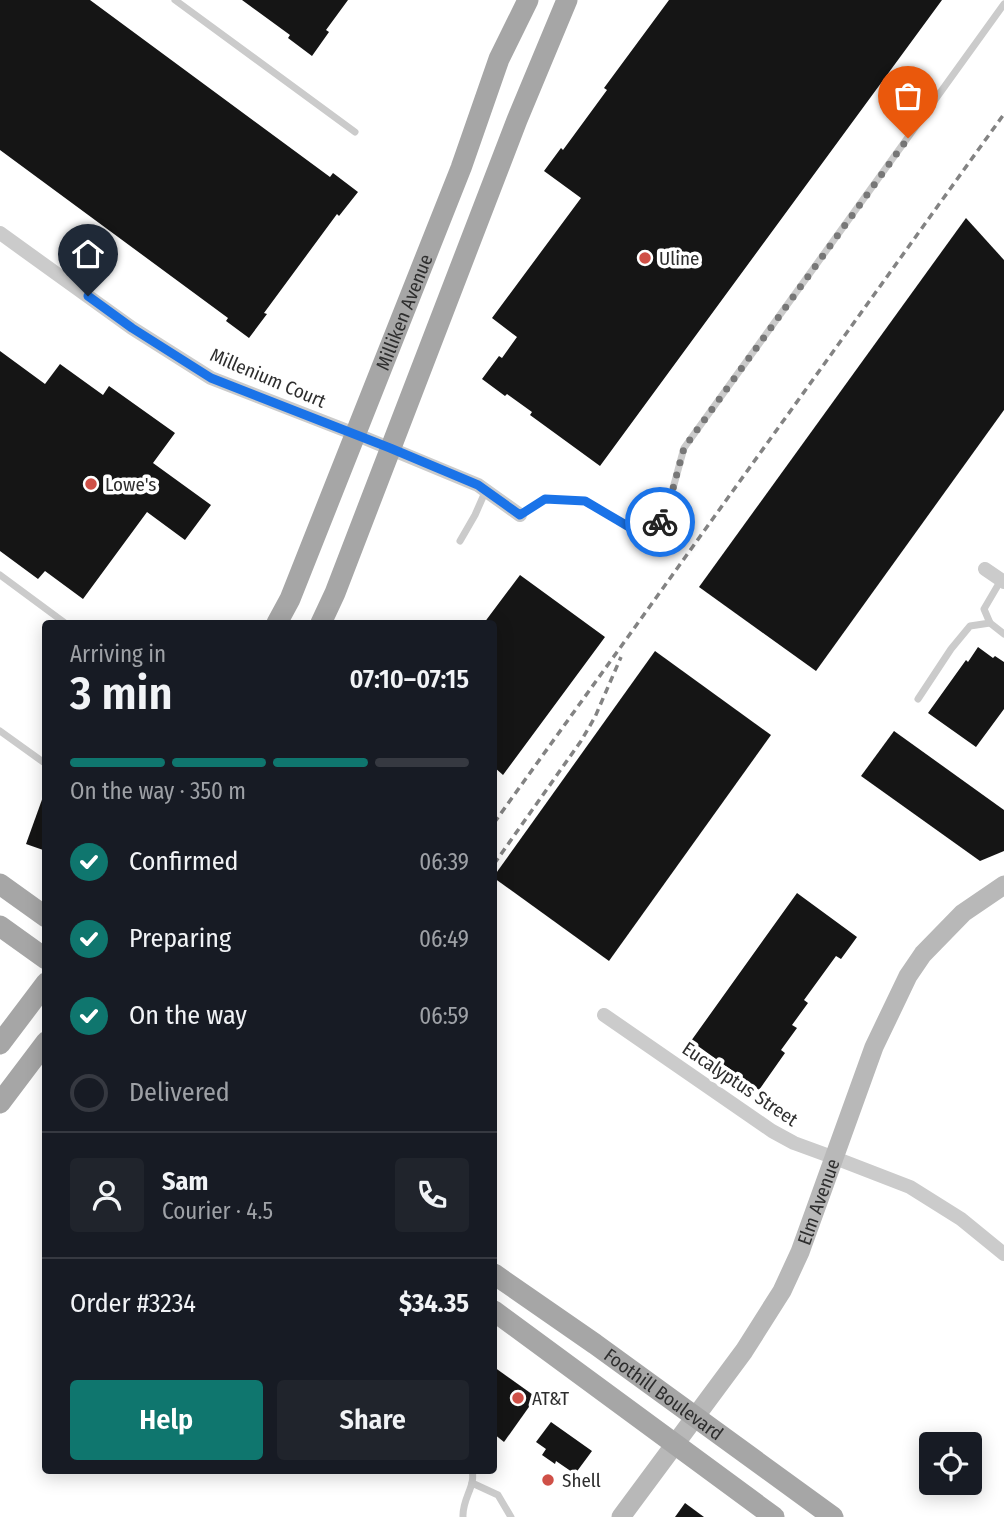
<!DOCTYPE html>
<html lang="en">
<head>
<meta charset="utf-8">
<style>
  body { margin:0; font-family:"Fira Sans Condensed",sans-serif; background:#20242c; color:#f1f3f6; height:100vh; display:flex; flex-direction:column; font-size:26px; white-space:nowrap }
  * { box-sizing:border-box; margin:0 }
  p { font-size:23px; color:#9ea1a6 }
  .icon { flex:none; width:38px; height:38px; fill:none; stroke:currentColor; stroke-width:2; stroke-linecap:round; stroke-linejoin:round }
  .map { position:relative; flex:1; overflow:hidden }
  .side { position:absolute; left:42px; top:620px; width:455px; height:854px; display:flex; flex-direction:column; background:#171b24; border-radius:7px; box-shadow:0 4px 18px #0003 }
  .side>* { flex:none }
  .controls { position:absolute; left:919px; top:1432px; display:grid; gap:14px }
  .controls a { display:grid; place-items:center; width:63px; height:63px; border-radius:7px; background:#171b24; box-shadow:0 4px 18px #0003; font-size:35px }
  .pin { position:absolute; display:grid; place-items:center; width:60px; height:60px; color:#fff; margin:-72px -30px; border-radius:50% 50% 50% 0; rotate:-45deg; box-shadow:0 0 7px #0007 }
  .pin .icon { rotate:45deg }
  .courier { position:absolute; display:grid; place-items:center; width:70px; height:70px; margin:-35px; border:5px solid #1a73e8; border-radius:50%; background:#fff; color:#222; box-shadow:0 2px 9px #0007 }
  .overview em { font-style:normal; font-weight:600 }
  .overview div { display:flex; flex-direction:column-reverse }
  .overview { display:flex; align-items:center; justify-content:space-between; height:119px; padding:0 28px }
  h1 { font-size:46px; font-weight:600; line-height:52px }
  .bar { display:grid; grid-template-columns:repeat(4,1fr); gap:10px 7px; align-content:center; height:84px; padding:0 28px }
  .bar i { height:9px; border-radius:5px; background:#363941 }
  .bar .current { background:#0f766e }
  .bar p { grid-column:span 4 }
  .line { display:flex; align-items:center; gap:18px; padding:0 28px; border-top:2px solid #363941 }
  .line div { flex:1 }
  .round { display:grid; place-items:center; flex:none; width:74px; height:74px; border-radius:7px; background:#20242c }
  ol { padding:0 28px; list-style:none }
  li { display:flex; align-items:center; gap:21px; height:77px }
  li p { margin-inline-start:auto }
  li .icon { padding:7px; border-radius:50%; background:#0f766e; color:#fff; stroke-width:4 }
  li:last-child { color:#9ea1a6 }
  li i { width:38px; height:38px; border:4px solid #363941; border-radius:50% }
  .button { display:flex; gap:14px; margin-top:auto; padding:14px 28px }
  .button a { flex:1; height:80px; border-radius:7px; background:#0f766e; color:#fff; font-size:28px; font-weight:600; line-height:80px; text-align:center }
  .button a+a { background:#20242c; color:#f1f3f6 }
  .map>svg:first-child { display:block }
  .building { fill:#151515 }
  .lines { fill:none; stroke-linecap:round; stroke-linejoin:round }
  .lane { stroke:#cbcbcb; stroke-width:7 }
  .street { stroke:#cbcbcb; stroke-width:14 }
  .secondary { stroke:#b8b8b8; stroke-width:19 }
  .primary { stroke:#a6a6a6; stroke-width:21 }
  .rail { stroke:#838383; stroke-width:3.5; stroke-dasharray:7 5; stroke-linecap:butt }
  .done { stroke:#777; stroke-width:7; stroke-dasharray:0 12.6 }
  .route { stroke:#1a73e8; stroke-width:9 }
  .poi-dot { fill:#cf5047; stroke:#fff; stroke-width:2.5 }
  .labels { text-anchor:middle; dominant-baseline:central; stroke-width:7; stroke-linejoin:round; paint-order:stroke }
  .poi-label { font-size:19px; fill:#2e2e2e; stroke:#fff; text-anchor:start }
  .street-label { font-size:19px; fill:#2e2e2e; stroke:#fff }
</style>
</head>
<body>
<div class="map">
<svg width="1004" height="1517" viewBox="0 0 1004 1517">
  <rect width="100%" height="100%" fill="#fff"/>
  <g class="building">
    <path d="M 0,0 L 90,0 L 330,177 L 333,173 L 358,192 L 339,216 L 337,214 L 264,313 L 267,314 L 249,338 L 226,321 L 228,318 L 0,150 Z"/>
    <path d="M 242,0 L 348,0 L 326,30 L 329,32 L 312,56 L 288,38 L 290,35 Z"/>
    <path d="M 669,0 L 942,0 L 600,466 L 530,415 L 532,412 L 507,394 L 505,396 L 482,379 L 499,356 L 502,358 L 517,337 L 492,318 L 581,198 L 544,171 L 561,148 L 563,150 L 607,90 L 604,88 Z"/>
    <path d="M 966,218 L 1004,260 L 1004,410 L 816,671 L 699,587 Z"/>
    <path d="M 0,351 L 45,384 L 60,364 L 103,395 L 109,386 L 175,433 L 153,463 L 211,505 L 185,540 L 147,512 L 83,599 L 45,571 L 38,579 L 0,551 Z"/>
    <path d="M 520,575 L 605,637 L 503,775 L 494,767 L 494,623 L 484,623 Z"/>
    <path d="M 978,647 L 993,658 L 995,656 L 1004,662 L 1004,709 L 976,747 L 928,713 L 966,660 L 968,662 Z"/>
    <path d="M 655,651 L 771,735 L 609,961 L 494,878 L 494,876 Z"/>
    <path d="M 894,731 L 1004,810 L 1004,851 L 980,861 L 861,776 Z"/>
    <path d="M 44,794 L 46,795 L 46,851 L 26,844 Z"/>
    <path d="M 797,893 L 857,937 L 841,959 L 836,956 L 804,1000 L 808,1003 L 792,1025 L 797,1028 L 781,1050 L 785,1053 L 759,1090 L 691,1041 Z"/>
    <path d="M 494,1367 L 536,1397 L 504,1442 L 494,1434 Z"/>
    <path d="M 551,1422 L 592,1451 L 575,1474 L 556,1461 L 555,1464 L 542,1455 L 546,1449 L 536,1442 Z"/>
    <path d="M 685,1503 L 704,1517 L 675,1517 Z"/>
  </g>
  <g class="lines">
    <g class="lane">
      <path d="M 175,0 L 355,132"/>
      <path d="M 520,515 L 545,499 L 585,501 L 636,531 L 652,531 L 666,514 L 684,448 L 1004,4"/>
      <path d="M 460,541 L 475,515 L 486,490"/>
      <path d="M 0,575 L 65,623"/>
      <path d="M 1001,580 L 984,609 L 990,623 L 1004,634"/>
      <path d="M 918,699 L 951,649 L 970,626 L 990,623"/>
      <path d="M 0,731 L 46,764"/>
      <path d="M 472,1483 L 498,1495 L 511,1517"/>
      <path d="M 463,1517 C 462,1498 476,1487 472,1470"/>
    </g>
    <g class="street">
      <path d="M 0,233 L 132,328 L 211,378 L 355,434 L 478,485 L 520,515"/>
      <path d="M 985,569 L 1004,582"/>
      <path d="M 604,1015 L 772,1131 L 794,1143 L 835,1158 L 910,1187 L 961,1219 L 1004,1254"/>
    </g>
    <path class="secondary" id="s1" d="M 621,1517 L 744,1351 L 782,1291 L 800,1252 L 874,1047 L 908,976 L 923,954 L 963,913 L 1004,885"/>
    <g class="primary">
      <path id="s2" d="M 277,623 L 290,599 L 461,168 L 499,59 L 528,0"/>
      <path d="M 321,623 L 335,593 L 517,120 L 567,0"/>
      <path d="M 0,884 L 46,917"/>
      <path d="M 0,926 L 46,959"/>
      <path d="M 0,1044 L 46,983"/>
      <path d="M 0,1103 L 46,1042"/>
      <path id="s3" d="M 494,1274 L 595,1344 L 833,1517"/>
      <path d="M 494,1311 L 774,1517"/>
    </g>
    <g class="rail">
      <path d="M 494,823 L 1004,114"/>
      <path d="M 494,864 L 581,741 L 595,717 L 621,657"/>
    </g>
  </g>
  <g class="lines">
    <path class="done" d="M 660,522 L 666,514 L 684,448 L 908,138"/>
    <path class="route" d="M 88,296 L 132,328 L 211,378 L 390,448 L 478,485 L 520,515 L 545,499 L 585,501 L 636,531 L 652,531 L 660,522"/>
  </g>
  <g class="poi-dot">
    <circle cx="645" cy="258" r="7"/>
    <circle cx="91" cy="484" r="7"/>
    <circle cx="518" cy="1398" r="7"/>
    <circle cx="548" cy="1480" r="7"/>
  </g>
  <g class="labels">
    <g class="poi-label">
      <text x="659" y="258">Uline</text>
      <text x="105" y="484">Lowe's</text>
      <text x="532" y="1398">AT&amp;T</text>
      <text x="562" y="1480">Shell</text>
    </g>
    <g class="street-label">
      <text stroke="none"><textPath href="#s2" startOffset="336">Milliken Avenue</textPath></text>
      <text transform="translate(268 378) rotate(23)">Millenium Court</text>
      <text transform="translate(740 1084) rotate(34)">Eucalyptus Street</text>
      <text stroke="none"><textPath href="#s1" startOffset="374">Elm Avenue</textPath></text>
      <text stroke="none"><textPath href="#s3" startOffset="208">Foothill Boulevard</textPath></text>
    </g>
  </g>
</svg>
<div class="controls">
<a><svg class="icon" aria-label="locate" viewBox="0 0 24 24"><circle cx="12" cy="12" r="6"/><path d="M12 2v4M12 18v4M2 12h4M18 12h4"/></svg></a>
</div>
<div class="pin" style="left:908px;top:138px;background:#ea580c"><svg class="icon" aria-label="bag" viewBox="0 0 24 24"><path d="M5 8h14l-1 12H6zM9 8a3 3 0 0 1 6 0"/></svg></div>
<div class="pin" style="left:88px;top:296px;background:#1f2937"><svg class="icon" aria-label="home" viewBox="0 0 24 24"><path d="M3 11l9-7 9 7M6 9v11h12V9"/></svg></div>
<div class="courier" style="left:660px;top:522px"><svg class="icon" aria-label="bike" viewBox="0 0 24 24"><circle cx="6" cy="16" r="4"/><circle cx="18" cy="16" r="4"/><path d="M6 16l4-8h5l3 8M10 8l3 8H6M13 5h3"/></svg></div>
<section class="side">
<div class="overview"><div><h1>3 min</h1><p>Arriving in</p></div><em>07:10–07:15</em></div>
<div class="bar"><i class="current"></i><i class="current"></i><i class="current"></i><i></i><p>On the way · 350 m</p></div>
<ol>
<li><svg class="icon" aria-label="check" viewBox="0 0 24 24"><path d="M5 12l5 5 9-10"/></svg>Confirmed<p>06:39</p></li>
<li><svg class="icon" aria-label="check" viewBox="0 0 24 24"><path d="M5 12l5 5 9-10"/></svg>Preparing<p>06:49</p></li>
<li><svg class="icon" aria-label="check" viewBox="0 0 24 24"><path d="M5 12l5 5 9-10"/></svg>On the way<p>06:59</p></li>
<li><i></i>Delivered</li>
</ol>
<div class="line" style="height:126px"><a class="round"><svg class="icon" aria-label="person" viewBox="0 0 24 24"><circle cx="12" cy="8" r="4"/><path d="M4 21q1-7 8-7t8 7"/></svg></a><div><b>Sam</b><p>Courier · 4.5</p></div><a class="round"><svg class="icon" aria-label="phone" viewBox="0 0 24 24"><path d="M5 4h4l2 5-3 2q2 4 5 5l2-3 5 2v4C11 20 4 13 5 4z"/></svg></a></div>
<div class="line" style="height:91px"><div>Order #3234</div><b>$34.35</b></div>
<div class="button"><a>Help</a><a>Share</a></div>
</section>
</div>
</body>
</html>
